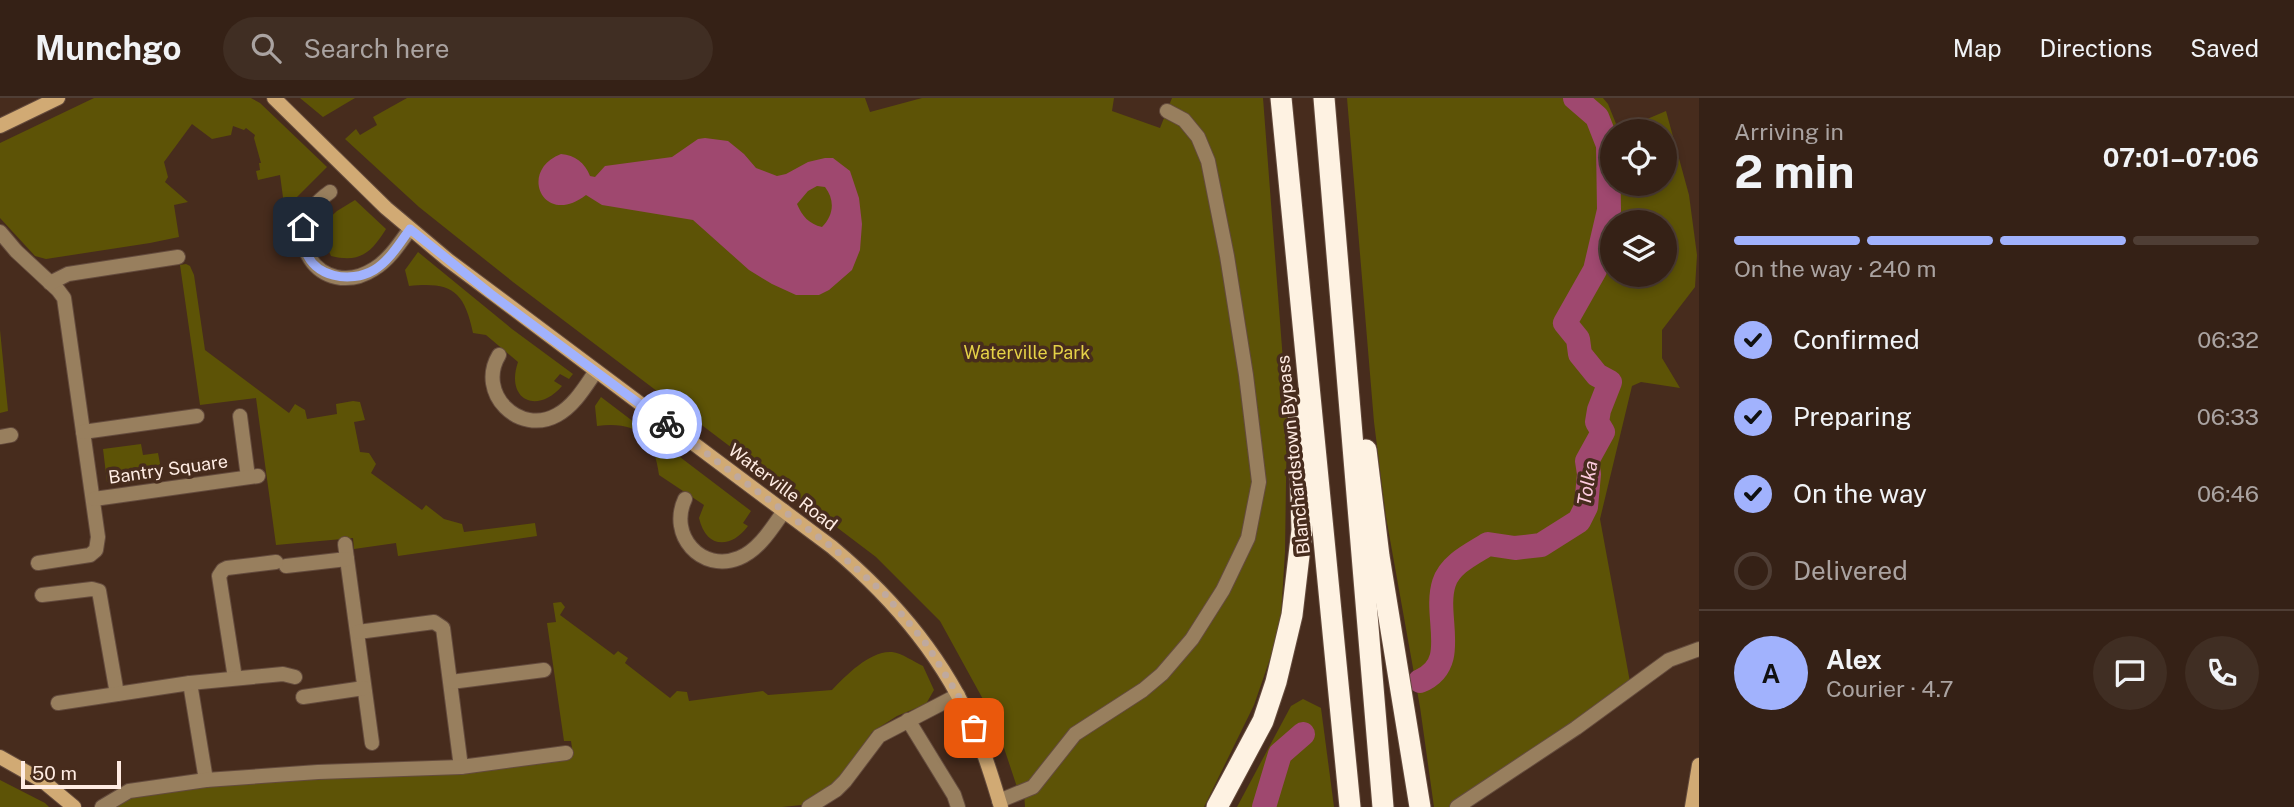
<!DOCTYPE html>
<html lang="en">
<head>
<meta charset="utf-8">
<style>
  body { margin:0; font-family:"Public Sans",sans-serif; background:#402e23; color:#f1f3f6; height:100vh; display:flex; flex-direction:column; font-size:26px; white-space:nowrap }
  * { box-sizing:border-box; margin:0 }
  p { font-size:23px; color:#aaa3a1 }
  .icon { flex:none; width:38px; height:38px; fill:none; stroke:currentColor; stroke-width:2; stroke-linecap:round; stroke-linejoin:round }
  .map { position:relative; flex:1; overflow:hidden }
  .sheet { display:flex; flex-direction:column; background:#352116; width:595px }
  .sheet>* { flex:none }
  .tools { position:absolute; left:1600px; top:21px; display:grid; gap:14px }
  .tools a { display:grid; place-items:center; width:77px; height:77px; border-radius:50%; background:#352116; box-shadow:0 4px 10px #0003,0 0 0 2px #4f3e35; font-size:35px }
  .scale { position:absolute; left:21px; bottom:18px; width:100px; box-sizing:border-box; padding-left:7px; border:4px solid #ffece3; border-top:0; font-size:19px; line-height:24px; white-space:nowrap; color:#ffece3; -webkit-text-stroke:5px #472c1d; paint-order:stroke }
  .pin { position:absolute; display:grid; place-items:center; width:60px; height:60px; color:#fff; margin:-30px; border-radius:14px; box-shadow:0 4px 10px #0006 }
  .courier { position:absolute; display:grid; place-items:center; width:70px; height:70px; margin:-35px; border:5px solid #a1b2fd; border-radius:50%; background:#fff; color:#222; box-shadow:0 2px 9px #0007 }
  .overview em { font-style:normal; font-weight:700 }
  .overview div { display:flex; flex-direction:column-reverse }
  .overview { display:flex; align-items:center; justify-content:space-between; height:119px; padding:0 35px }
  h1 { font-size:46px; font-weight:700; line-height:52px }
  .bar { display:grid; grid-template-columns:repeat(4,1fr); gap:10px 7px; align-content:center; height:84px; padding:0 35px }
  .bar i { height:9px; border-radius:5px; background:#4f3e35 }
  .bar .active { background:#a1b2fd }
  .bar p { grid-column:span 4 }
  .line { display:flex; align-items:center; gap:18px; padding:0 35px; border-top:2px solid #4f3e35 }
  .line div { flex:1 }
  .round { display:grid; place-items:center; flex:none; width:74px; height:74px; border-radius:37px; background:#402e23 }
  ol { padding:0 35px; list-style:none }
  li { display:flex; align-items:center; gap:21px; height:77px }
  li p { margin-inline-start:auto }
  li .icon { padding:7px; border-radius:50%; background:#a1b2fd; color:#111; stroke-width:4 }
  li:last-child { color:#aaa3a1 }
  li i { width:38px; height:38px; border:4px solid #4f3e35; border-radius:50% }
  header { display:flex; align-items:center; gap:42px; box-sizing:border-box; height:98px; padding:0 35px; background:#352116; border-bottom:2px solid #4f3e35 }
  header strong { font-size:33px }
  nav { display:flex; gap:38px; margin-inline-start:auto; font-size:24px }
  .search { width:490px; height:63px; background:#402e23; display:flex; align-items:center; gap:18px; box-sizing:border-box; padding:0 24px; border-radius:38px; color:#aaa3a1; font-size:26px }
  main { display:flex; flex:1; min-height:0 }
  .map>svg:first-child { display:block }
  .green { fill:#5d5306; fill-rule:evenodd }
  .water { fill:#9f486f; fill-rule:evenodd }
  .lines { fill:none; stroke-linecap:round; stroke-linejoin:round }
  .river { stroke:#9f486f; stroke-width:24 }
  .street-casing { stroke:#644b3d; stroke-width:16 }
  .secondary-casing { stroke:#644b3d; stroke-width:16 }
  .highway-casing { stroke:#644b3d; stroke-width:23 }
  .street { stroke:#987f5e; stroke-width:14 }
  .secondary { stroke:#d1aa74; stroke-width:14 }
  .highway { stroke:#fef2e2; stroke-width:21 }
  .done { stroke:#bfa99e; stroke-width:7; stroke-dasharray:0 12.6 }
  .route { stroke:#a1b2fd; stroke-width:9 }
  .labels { text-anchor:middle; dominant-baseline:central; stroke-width:7; stroke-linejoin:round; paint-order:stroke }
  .park-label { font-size:18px; fill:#e4d147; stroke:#472c1d }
  .street-label { font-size:18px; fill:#ffece3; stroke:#472c1d }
  .water-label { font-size:19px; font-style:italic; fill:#fdcbde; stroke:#472c1d }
</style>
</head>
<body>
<header>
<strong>Munchgo</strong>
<div class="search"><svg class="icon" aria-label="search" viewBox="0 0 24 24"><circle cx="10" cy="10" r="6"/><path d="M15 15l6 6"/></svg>Search here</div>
<nav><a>Map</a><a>Directions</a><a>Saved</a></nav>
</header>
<main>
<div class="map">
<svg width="1699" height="709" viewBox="0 0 1699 709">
  <rect width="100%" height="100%" fill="#472c1d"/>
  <g class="green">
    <path d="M 94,0 L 251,0 L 260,5 L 327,69 L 293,103 L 287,116 L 285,114 L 280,77 L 258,82 L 256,73 L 260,72 L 259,65 L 261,65 L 254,40 L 255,37 L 246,30 L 244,32 L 233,28 L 231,37 L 212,41 L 192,26 L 164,64 L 168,79 L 165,84 L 188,104 L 174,107 L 179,139 L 150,145 L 46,161 L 35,158 L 0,120 L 0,45 Z"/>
    <path d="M 300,0 L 355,0 L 323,19 Z"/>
    <path d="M 407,0 L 865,0 L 870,14 L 922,0 L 1114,0 L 1112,13 L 1160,30 L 1172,0 L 1263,0 L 1284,276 C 1277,287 1279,306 1287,316 L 1285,454 L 1280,532 L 1254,607 L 1204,709 L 1025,709 L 1024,694 L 1018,692 L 998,632 L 1004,629 L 995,610 L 990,614 L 940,523 L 876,459 L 513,184 L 419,109 L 345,41 L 356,31 L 360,37 L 377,27 L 373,19 Z"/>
    <path d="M 1347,0 L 1603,0 L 1608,6 L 1619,33 L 1666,13 L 1689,97 L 1697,157 L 1695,189 L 1662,232 L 1662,260 L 1680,290 L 1641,284 L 1632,288 L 1600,421 L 1630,584 L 1451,709 L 1434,709 L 1420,609 L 1386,419 L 1374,324 ZM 1612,33 L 1664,33 L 1664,86 L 1612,86 ZM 1612,124 L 1664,124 L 1664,177 L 1612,177 Z"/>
    <path d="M 355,102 L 386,131 C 371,155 360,165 331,158 L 324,143 L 325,124 L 337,113 Z"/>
    <path d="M 418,154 L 512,231 L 573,276 L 569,281 L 560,276 L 554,283 L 562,288 C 537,317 505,302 518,264 L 486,237 L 473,235 C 464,192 451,184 409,188 L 405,172 Z"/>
    <path d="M 186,166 L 190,168 L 194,177 L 205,252 L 289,315 L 295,306 L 305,312 L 307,321 L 337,316 L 336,306 L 353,303 L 360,304 L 365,322 L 354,324 L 360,354 L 369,355 L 376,366 L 371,375 L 422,412 L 426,407 L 444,421 L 462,426 L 464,434 L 535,425 L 537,438 L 398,458 L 396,445 L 354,451 L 353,440 L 276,447 L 256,300 L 200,307 L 180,167 Z"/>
    <path d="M 0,232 L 8,313 L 0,315 Z"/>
    <path d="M 601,299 L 751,413 L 743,425 L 748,428 C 731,451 706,451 699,420 L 704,407 L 659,377 C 654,338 637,323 597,328 L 595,308 Z"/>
    <path d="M 141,346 L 143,357 L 158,355 L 162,376 L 107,384 L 103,351 Z"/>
    <path d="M 561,504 L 565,509 L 560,517 L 614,557 L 618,553 L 628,560 L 625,565 L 670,600 L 677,593 L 687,594 L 689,603 L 763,593 L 768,597 L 832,592 C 846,577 871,552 892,554 C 902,555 914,564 923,568 L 934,592 L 926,606 L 897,618 L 872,634 L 837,685 L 802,707 L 782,709 L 107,709 C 136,689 217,688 254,685 C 360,678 468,676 573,657 L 571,643 L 564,643 L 547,525 L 556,524 L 553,505 Z"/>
    <path d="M 1303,601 L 1321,610 L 1334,709 L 1237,709 L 1291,608 Z"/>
    <path d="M 0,682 L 45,705 L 49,709 L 0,709 Z"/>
  </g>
  <path class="water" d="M 705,40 L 728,43 L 744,56 L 756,70 L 777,78 L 786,76 L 808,64 L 825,60 L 833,60 L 850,73 L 859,100 L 862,126 L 860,152 L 852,172 L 829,192 L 819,197 L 796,197 L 772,186 L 749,172 L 693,122 L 602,107 L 586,97 C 544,130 517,73 561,56 C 575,57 585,65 590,78 L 595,79 L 605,68 L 672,59 L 698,41 ZM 817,88 L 825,89 C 835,102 834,117 822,129 C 809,126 802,118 797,106 L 808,93 Z"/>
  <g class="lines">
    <g class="river">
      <path d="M 1420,583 C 1461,566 1433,519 1444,485 C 1450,466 1472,456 1488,446 L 1515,450 L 1541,447 L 1579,423 L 1586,409 L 1589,376 L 1587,363 L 1603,334 L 1597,324 L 1599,312 L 1610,284 L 1597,277 L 1580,256 L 1578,241 L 1565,225 L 1595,172 L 1609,112 L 1608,47 L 1597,19 L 1575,0"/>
      <path d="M 1264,709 L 1280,656 L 1303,636"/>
    </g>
    <g class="street-casing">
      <g id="street">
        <path d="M 330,94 C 271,135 321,205 374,171 C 389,162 400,145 410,131"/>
        <path d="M 0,134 L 16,153 L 58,192 L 64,200 L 98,439 L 96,452 L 90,457 L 38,465"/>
        <path d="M 50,185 L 68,176 L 178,159"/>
        <path d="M 499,257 C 476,295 519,338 557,317 C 574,308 585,289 596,273"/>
        <path d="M 240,318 L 248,379"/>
        <path d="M 83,334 L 197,318"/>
        <path d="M 0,339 L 11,337"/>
        <path d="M 94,401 L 258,378"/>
        <path d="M 685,401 C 668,437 701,475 739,460 C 759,452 772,430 784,413"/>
        <path d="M 345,446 L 372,645"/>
        <path d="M 286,468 L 347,461"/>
        <path d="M 42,497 L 92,491 L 99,493 L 117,596"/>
        <path d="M 358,534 L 434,524 L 443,530 L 461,669"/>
        <path d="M 235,580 L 219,478 L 223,472 L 227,470 L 276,464"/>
        <path d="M 451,584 L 544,572"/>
        <path d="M 190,585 L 206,682"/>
        <path d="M 303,599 L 364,590"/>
        <path d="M 58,605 L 190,585 L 283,576 L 295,579"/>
        <path d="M 908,622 L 954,697 L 958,709"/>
        <path d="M 999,703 L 1033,689 L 1075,636 L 1143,592 L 1162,576 L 1192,541 L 1223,492 L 1248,440 L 1259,384 L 1246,277 L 1227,158 L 1208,63 L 1198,39 L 1184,22 L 1167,13"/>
        <path d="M 102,709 L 129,693 L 206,682 L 318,674 L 461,669 L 566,655"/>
        <path d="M 809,709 L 836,692 L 845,683 L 879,638 L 958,597"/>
        <path d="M 1457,709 L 1576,630 L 1669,562 L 1699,551"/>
      </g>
    </g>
    <g class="secondary-casing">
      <g id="secondary">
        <path d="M 274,0 L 386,110 L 448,162 L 832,449 C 893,500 944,559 975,633 C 986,658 993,683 1001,709"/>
        <path d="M 0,28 L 58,0"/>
        <path d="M 0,659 L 44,684 L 74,709"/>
        <path d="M 1692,709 L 1699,667"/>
      </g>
    </g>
    <g class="highway-casing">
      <g id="highway">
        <path d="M 1281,0 L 1350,709"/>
        <path d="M 1324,0 L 1383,709"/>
        <path d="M 1366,352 L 1379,458 L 1420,709"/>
        <path d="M 1217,709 L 1263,623 L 1276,584 L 1292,517 L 1302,432 L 1298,307"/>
      </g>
    </g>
    <use href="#street" class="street"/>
    <use href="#secondary" class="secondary"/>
    <use href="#highway" class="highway"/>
  </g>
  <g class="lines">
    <path class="done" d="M 667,326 L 832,449 L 885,496 L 927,547 L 958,597 L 974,630"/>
    <path class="route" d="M 303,129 C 304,136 303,145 305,151 C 313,179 350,186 374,172 C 389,163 400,145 410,131 L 491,196 L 667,326"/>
  </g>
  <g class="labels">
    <g class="park-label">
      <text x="1027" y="254">Waterville Park</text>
    </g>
    <g class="street-label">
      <text transform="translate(1293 357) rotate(-96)">Blanchardstown Bypass</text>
      <text transform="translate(168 371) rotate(-8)">Bantry Square</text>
      <text transform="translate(783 389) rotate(37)">Waterville Road</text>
    </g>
    <g class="water-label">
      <text transform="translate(1587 385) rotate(-81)">Tolka</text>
    </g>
  </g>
</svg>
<div class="tools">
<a><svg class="icon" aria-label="locate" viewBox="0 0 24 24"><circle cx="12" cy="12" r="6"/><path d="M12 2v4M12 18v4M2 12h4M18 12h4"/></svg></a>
<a><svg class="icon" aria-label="layers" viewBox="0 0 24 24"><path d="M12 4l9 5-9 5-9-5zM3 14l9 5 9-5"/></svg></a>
</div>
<div class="scale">50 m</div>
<div class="pin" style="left:974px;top:630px;background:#ea580c"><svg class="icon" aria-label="bag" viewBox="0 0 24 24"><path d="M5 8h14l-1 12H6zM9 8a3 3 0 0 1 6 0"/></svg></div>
<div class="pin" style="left:303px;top:129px;background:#1f2937"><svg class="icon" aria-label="home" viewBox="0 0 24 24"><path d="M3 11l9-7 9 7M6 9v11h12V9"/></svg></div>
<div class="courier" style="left:667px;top:326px"><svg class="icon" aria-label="bike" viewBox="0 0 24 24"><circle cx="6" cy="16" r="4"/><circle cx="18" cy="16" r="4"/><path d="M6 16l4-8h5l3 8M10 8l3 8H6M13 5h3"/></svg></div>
</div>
<section class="sheet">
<div class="overview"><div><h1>2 min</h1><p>Arriving in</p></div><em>07:01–07:06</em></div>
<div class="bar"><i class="active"></i><i class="active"></i><i class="active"></i><i></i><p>On the way · 240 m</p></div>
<ol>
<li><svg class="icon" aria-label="check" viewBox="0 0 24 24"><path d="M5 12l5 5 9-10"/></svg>Confirmed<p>06:32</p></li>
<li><svg class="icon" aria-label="check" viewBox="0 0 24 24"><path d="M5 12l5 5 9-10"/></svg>Preparing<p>06:33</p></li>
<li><svg class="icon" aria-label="check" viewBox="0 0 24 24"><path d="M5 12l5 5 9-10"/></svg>On the way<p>06:46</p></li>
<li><i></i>Delivered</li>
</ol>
<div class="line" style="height:126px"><b class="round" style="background:#a1b2fd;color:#111">A</b><div><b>Alex</b><p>Courier · 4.7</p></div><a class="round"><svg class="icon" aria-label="chat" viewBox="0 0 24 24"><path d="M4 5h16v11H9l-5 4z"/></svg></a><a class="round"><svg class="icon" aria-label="phone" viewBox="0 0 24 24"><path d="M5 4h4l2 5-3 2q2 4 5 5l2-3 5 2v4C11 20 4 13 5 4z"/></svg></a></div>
</section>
</main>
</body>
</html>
